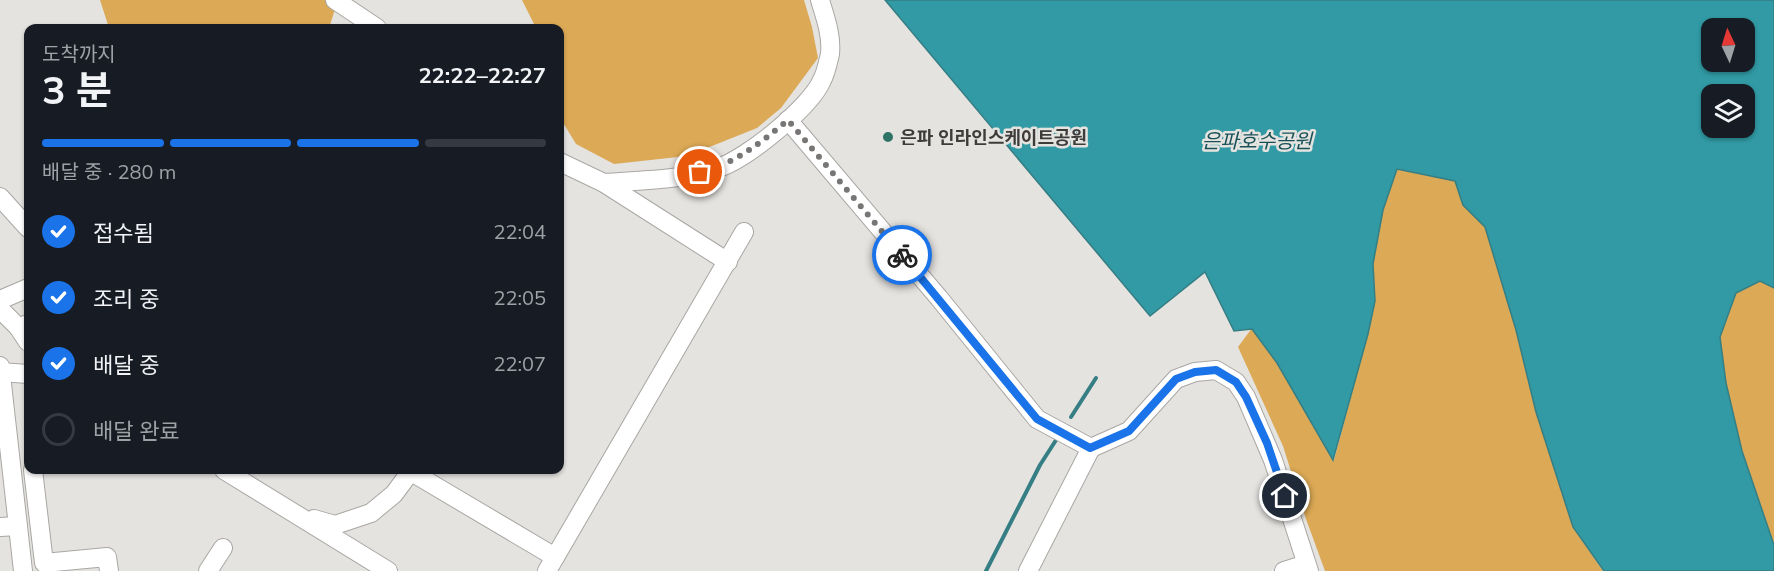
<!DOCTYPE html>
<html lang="ko">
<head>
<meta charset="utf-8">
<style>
  body { margin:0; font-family:Mulish,"Noto Sans KR",sans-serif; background:#20242c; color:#f1f3f6; height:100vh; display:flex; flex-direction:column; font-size:22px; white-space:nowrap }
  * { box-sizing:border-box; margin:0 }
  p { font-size:20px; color:#9ea1a6 }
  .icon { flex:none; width:33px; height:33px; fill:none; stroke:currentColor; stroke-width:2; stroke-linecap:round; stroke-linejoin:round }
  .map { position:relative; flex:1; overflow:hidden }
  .sheet { position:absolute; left:24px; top:24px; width:540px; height:450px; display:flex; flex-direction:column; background:#171b24; border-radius:12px; box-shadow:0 2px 4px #0004 }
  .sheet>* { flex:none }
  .needle { width:39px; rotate:356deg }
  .tools { position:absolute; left:1701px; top:18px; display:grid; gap:12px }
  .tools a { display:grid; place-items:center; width:54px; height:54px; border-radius:12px; background:#171b24; box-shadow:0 2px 4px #0004; font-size:30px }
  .pin { position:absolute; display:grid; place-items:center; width:51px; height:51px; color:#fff; margin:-26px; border:3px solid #fff; border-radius:50%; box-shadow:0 2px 6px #0007 }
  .courier { position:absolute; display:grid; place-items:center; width:60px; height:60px; margin:-30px; border:4px solid #1a73e8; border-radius:50%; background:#fff; color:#222; box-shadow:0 2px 8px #0007 }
  .head em { font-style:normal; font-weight:700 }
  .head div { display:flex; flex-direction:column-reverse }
  .head { display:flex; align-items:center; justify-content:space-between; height:102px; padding:0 18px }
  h1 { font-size:39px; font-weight:700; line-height:45px }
  .bar { display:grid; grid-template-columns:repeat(4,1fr); gap:9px 6px; align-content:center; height:72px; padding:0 18px }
  .bar i { height:8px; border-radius:4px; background:#363941 }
  .bar .current { background:#1a73e8 }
  .bar p { grid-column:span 4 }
  ol { padding:0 18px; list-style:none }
  li { display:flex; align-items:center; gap:18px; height:66px }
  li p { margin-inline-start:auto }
  li .icon { padding:6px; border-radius:50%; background:#1a73e8; color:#fff; stroke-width:4 }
  li:last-child { color:#9ea1a6 }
  li i { width:33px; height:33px; border:3px solid #363941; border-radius:50% }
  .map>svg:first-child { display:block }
  .forest { fill:#dca956 }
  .water { fill:#319aa4; stroke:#357e84; stroke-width:1.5; fill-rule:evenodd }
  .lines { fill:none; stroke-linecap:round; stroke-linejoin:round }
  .stream { stroke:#357e84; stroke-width:4 }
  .minor-casing { stroke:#a9a7a4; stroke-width:20 }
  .minor { stroke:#fff; stroke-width:18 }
  .done { stroke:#787675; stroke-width:6; stroke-dasharray:0 10.8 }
  .route { stroke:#1a73e8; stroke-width:8 }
  .poi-dot { fill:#2f7366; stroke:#e5e3e0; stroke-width:2 }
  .labels { text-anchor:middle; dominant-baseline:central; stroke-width:5; stroke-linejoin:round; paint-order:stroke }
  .poi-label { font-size:18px; font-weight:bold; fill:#3d3c3b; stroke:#e5e3e0; text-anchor:start }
  .water-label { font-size:20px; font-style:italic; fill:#175157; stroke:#e5e3e0 }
</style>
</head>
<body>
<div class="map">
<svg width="1774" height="571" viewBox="0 0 1774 571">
  <rect width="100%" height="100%" fill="#e5e3e0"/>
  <g class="forest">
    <path d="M 100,0 L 338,0 L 329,28 L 109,28 Z"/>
    <path d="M 522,0 L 804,0 L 812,27 L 818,58 L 781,108 L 757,128 L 687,156 L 614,164 L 576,144 L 562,121 L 560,28 L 536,28 Z"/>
    <path d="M 1397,169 L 1456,181 L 1463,205 L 1485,227 L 1516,330 L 1536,412 L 1573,527 L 1603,571 L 1325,571 L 1306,519 L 1283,446 L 1238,347 L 1252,328 L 1277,363 L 1334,460 L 1368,334 L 1375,301 L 1373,264 L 1383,210 Z"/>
    <path d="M 1760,280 L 1774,288 L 1774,545 L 1742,451 L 1726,383 L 1720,337 L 1736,293 Z"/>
  </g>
  <path class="water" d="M 885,0 L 1774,0 L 1774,288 L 1760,281 L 1736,293 L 1720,337 L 1726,383 L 1742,451 L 1774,545 L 1774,571 L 1604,571 L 1573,527 L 1536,412 L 1516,330 L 1485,227 L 1463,205 L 1455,181 L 1397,169 L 1383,210 L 1373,264 L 1375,301 L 1368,334 L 1333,460 L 1277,363 L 1252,329 L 1234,331 L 1205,272 L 1150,316 ZM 1712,28 L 1744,28 L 1744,62 L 1712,62 ZM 1712,94 L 1744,94 L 1744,128 L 1712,128 Z"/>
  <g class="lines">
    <g class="stream">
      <path d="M 1071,417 L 1096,378"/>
      <path d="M 986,571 L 1040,465 L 1058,437"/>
    </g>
    <g class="minor-casing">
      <g id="minor">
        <path d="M 335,0 L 377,28"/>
        <path d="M 788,120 L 939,298 L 1037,419 L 1091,448"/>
        <path d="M 560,162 L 604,183 L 728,262"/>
        <path d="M 604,183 C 642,180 683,180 718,168 C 746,159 811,107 822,80 C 826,73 828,62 830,54 C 832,35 825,17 820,0"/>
        <path d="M 0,197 L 28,228"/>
        <path d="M 0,300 L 28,288"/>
        <path d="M 0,309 L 18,327"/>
        <path d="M 28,324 L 18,327 L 28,342"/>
        <path d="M 0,366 L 23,571"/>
        <path d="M 0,372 L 28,374"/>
        <path d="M 1091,448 L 1129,431 L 1176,379 L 1195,372 L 1216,370 L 1236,382 L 1246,397 L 1273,460 L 1309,571"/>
        <path d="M 33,470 L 44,563 L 107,557 L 109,571"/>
        <path d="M 224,470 L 388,571"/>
        <path d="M 408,470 L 555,557"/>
        <path d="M 314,519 L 335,525 L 371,513 L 394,494 L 411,471"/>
        <path d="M 0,527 L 18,526"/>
        <path d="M 208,571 L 223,548"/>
        <path d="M 547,571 L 744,232"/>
        <path d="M 1028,571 L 1091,448"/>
        <path d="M 1284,571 L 1306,564"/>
      </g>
    </g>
    <use href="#minor" class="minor"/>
  </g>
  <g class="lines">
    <path class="done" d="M 700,172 C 735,164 760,143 788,120 L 902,255"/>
    <path class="route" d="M 902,255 L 1037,419 L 1090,448 L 1129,431 L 1176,379 L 1195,372 L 1216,370 L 1236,382 L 1246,397 L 1267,443 L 1285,496"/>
  </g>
  <circle class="poi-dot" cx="888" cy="137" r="6"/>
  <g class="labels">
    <g class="poi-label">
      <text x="900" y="137">은파 인라인스케이트공원</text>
    </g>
    <g class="water-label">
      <text x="1257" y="140">은파호수공원</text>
    </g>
  </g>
</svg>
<div class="tools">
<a><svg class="needle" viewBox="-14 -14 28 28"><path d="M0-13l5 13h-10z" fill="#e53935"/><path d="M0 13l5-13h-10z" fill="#9ea1a6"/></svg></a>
<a><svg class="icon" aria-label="layers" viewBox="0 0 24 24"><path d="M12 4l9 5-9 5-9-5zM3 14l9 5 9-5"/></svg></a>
</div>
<div class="pin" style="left:700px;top:172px;background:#ea580c"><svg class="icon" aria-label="bag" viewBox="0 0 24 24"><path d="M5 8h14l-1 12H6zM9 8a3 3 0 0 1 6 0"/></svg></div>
<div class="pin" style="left:1285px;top:496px;background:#1f2937"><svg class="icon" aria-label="home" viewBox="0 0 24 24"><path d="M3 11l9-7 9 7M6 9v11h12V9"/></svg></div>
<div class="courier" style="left:902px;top:255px"><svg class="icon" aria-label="bike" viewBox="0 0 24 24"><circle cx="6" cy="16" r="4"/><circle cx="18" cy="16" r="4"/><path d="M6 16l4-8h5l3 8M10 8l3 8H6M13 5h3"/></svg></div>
<section class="sheet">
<div class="head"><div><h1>3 분</h1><p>도착까지</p></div><em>22:22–22:27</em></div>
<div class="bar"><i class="current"></i><i class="current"></i><i class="current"></i><i></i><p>배달 중 · 280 m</p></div>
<ol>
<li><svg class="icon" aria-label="check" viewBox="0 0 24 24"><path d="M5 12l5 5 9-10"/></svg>접수됨<p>22:04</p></li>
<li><svg class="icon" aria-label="check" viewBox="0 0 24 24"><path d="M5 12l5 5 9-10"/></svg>조리 중<p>22:05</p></li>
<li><svg class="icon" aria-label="check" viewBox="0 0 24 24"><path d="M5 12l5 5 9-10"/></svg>배달 중<p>22:07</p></li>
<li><i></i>배달 완료</li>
</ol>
</section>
</div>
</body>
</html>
